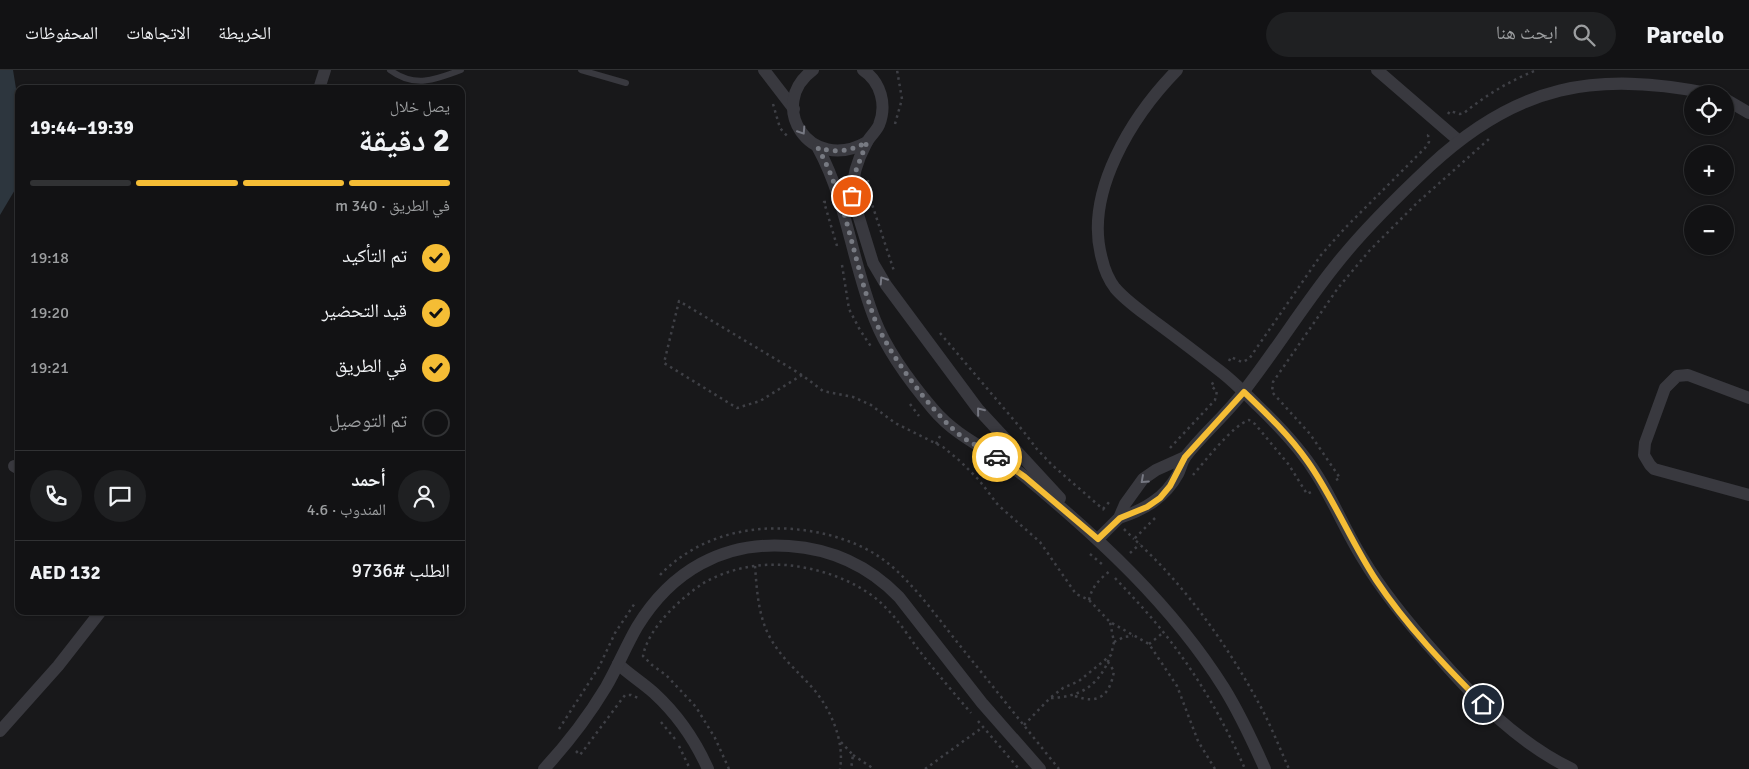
<!DOCTYPE html>
<html lang="ar">
<head>
<meta charset="utf-8">
<style>
  body { margin:0; font-family:Signika,"Noto Naskh Arabic",sans-serif; background:#1f2022; color:#f1f3f6; direction:rtl; height:100vh; display:flex; flex-direction:column; font-size:19px; white-space:nowrap }
  * { box-sizing:border-box; margin:0 }
  p { font-size:16px; color:#9c9ea0 }
  .icon { flex:none; width:28px; height:28px; fill:none; stroke:currentColor; stroke-width:2; stroke-linecap:round; stroke-linejoin:round }
  .map { position:relative; flex:1; overflow:hidden; direction:ltr }
  .panel { position:absolute; left:15px; top:15px; width:450px; height:530px; display:flex; flex-direction:column; background:#121214; border-radius:10px; box-shadow:0 1px 4px #0004,0 0 0 1px #313234; direction:rtl }
  .panel>* { flex:none }
  .buttons { position:absolute; left:1684px; top:15px; display:grid; gap:10px }
  .buttons a { display:grid; place-items:center; width:50px; height:50px; border-radius:50%; background:#121214; box-shadow:0 1px 4px #0004,0 0 0 1px #313234; font-size:25px }
  .pin { position:absolute; display:grid; place-items:center; width:42px; height:42px; color:#fff; margin:-21px; border:2px solid #fff; border-radius:50%; box-shadow:0 1px 5px #0007 }
  .courier { position:absolute; display:grid; place-items:center; width:50px; height:50px; margin:-25px; border:4px solid #f5bd35; border-radius:50%; background:#fff; color:#222; box-shadow:0 1px 6px #0007 }
  .headline em { font-style:normal; font-weight:700 }
  .headline div { display:flex; flex-direction:column-reverse }
  .headline { display:flex; align-items:center; justify-content:space-between; height:85px; padding:0 15px }
  h1 { font-size:32px; font-weight:700; line-height:38px }
  .bar { display:grid; grid-template-columns:repeat(4,1fr); gap:8px 5px; align-content:center; height:60px; padding:0 15px }
  .bar i { height:6px; border-radius:4px; background:#313234 }
  .bar .on { background:#f5bd35 }
  .bar p { grid-column:span 4 }
  .line { display:flex; align-items:center; gap:12px; padding:0 15px; border-top:1px solid #313234 }
  .line div { flex:1 }
  .round { display:grid; place-items:center; flex:none; width:52px; height:52px; border-radius:26px; background:#1f2022 }
  ol { padding:0 15px; list-style:none }
  li { display:flex; align-items:center; gap:15px; height:55px }
  li p { margin-inline-start:auto }
  li .icon { padding:5px; border-radius:50%; background:#f5bd35; color:#111; stroke-width:4 }
  li:last-child { color:#9c9ea0 }
  li i { width:28px; height:28px; border:2px solid #313234; border-radius:50% }
  header { display:flex; align-items:center; gap:30px; box-sizing:border-box; height:70px; padding:0 25px; background:#121214; border-bottom:1px solid #313234 }
  header strong { font-size:24px }
  nav { display:flex; gap:28px; margin-inline-start:auto; font-size:18px }
  .search { width:350px; height:45px; background:#1f2022; display:flex; align-items:center; gap:12px; box-sizing:border-box; padding:0 18px; border-radius:28px; color:#9c9ea0; font-size:19px }
  .map>svg:first-child { display:block }
  .water { fill:#2d363e }
  .lines { fill:none; stroke-linecap:round; stroke-linejoin:round }
  .path { stroke:#3f4046; stroke-width:2.5; stroke-dasharray:2.5 4; stroke-linecap:butt }
  .lane { stroke:#39393f; stroke-width:6 }
  .street { stroke:#39393f; stroke-width:12 }
  .oneway { stroke:#777983 }
  .done { stroke:#777a82; stroke-width:5; stroke-dasharray:0 9 }
  .route { stroke:#f5bd35; stroke-width:6 }
</style>
</head>
<body>
<header>
<strong>Parcelo</strong>
<div class="search"><svg class="icon" aria-label="search" viewBox="0 0 24 24"><circle cx="10" cy="10" r="6"/><path d="M15 15l6 6"/></svg>ابحث هنا</div>
<nav><a>الخريطة</a><a>الاتجاهات</a><a>المحفوظات</a></nav>
</header>
<div class="map">
<svg width="1749" height="699" viewBox="0 0 1749 699">
  <rect width="100%" height="100%" fill="#18181a"/>
  <path class="water" d="M 0,0 L 13,0 L 19,37 L 19,113 L 0,145 Z"/>
  <g class="lines">
    <g class="path">
      <path d="M 773,34 L 780,58 L 788,67"/>
      <path d="M 1448,44 L 1450,41 L 1460,44 L 1464,43 C 1486,25 1511,10 1537,0"/>
      <path d="M 895,54 L 902,29 L 897,0"/>
      <path d="M 868,110 L 868,122 L 894,201"/>
      <path d="M 826,132 L 824,132 L 837,176"/>
      <path d="M 842,195 L 849,239 L 860,260 L 872,278"/>
      <path d="M 940,263 L 1024,362 L 1036,378 L 1052,395 L 1104,440"/>
      <path d="M 1229,291 L 1231,287 L 1242,292 L 1249,289 L 1321,185 L 1345,158 L 1425,78 L 1429,72 L 1428,65 L 1431,63"/>
      <path d="M 802,305 L 760,331 L 737,338 L 664,293 L 679,231 L 802,305 L 823,321 L 853,327 L 871,335 L 895,353 L 943,377 L 960,391 L 979,410 L 998,435 L 1040,472 L 1076,524 L 1089,530 L 1110,552 L 1149,574 L 1177,616 L 1198,671 L 1215,699"/>
      <path d="M 910,334 L 919,346"/>
      <path d="M 936,374 L 941,364"/>
      <path d="M 1170,378 L 1215,330 L 1217,321 L 1211,316 L 1214,311"/>
      <path d="M 1193,405 C 1205,391 1233,355 1249,350 L 1255,354 L 1289,395 L 1307,424 L 1313,421"/>
      <path d="M 1336,410 L 1340,408 L 1310,364 L 1272,322 L 1273,312 L 1338,218 L 1370,180 L 1418,132 L 1489,69"/>
      <path d="M 1103,439 L 1110,431"/>
      <path d="M 1155,448 L 1134,469 C 1187,517 1231,580 1264,643 C 1273,661 1281,681 1289,699"/>
      <path d="M 1124,459 L 1134,469"/>
      <path d="M 1130,483 L 1140,474"/>
      <path d="M 1090,484 L 1103,495"/>
      <path d="M 755,496 C 757,521 758,548 772,571 C 782,588 796,600 809,614 C 829,635 845,669 840,699"/>
      <path d="M 660,505 C 687,477 723,462 761,459 C 799,456 842,464 875,484 C 906,503 934,543 957,572 C 991,614 1025,657 1059,699"/>
      <path d="M 1115,508 C 1132,526 1149,544 1164,563 C 1197,604 1224,651 1245,699"/>
      <path d="M 1089,530 C 1092,516 1100,509 1111,500"/>
      <path d="M 1114,572 L 1124,567 L 1133,566"/>
      <path d="M 1149,574 L 1164,562"/>
      <path d="M 1075,626 C 1099,635 1110,625 1114,601 L 1108,592"/>
      <path d="M 1051,628 C 1081,627 1100,615 1110,586"/>
      <path d="M 978,651 L 1019,699"/>
      <path d="M 661,652 L 675,669"/>
      <path d="M 1024,655 L 1050,628 L 1063,618 L 1079,611 L 1111,585 L 1114,572 L 1110,552"/>
      <path d="M 559,659 L 599,597 L 615,563 L 635,533"/>
      <path d="M 841,672 L 853,685 L 851,699"/>
      <path d="M 679,676 L 690,699"/>
      <path d="M 576,681 L 580,685 L 625,625 L 631,625 L 638,628"/>
      <path d="M 853,685 L 874,699"/>
      <path d="M 729,699 L 715,668 L 696,637 L 666,605 L 652,595 L 643,586 C 648,558 680,529 702,514 C 727,499 757,493 786,495 C 817,498 849,508 874,527 C 892,541 905,561 918,579 C 935,601 953,622 971,643"/>
      <path d="M 925,699 L 983,657"/>
    </g>
    <g class="lane">
      <path d="M 390,0 C 414,18 435,10 461,0"/>
      <path d="M 581,0 L 626,13"/>
    </g>
    <g class="street">
      <path d="M 764,0 L 794,39"/>
      <path d="M 813,0 C 766,34 809,105 867,72"/>
      <path d="M 863,0 C 881,12 887,35 879,55 C 876,62 869,67 866,74 C 858,89 852,108 852,125 L 873,193 L 886,215 L 978,339 L 1060,428"/>
      <path d="M 1177,0 C 1133,45 1083,123 1102,189 C 1104,198 1109,210 1115,218 C 1126,231 1141,241 1154,251 C 1176,267 1198,284 1220,301 C 1233,311 1245,323 1257,335 C 1279,356 1301,379 1317,405 C 1334,432 1346,462 1363,489 C 1384,524 1409,554 1436,584 C 1475,629 1518,673 1572,699"/>
      <path d="M 1377,0 L 1458,70"/>
      <path d="M 319,19 L 325,0"/>
      <path d="M 1725,29 L 1749,43"/>
      <path d="M 818,78 C 847,131 852,193 875,250 C 887,281 911,313 933,339 C 959,370 994,381 1024,406 C 1099,468 1172,535 1224,618 C 1240,644 1253,672 1265,699"/>
      <path d="M 1749,328 L 1688,305 L 1677,306 L 1665,318 L 1645,373 L 1644,385 L 1650,395 L 1654,399 L 1749,425"/>
      <path d="M 14,396 L 19,399"/>
      <path d="M 1119,448 C 1144,440 1165,428 1178,404 C 1181,398 1182,391 1186,386 C 1204,363 1227,344 1244,321 C 1276,280 1303,236 1335,196 C 1363,160 1397,127 1430,96 C 1517,15 1595,0 1712,24"/>
      <path d="M 1098,469 L 1119,448 L 1125,434 L 1143,409 L 1156,400 L 1185,387"/>
      <path d="M 618,594 C 630,605 643,613 654,623 C 678,645 695,670 708,699"/>
      <path d="M 0,661 L 58,596 L 101,541"/>
      <path d="M 544,699 C 568,673 588,647 606,617 C 617,598 626,576 637,557 C 671,501 723,471 789,476 C 833,479 869,496 899,527 L 982,633 L 1040,699"/>
    </g>
  </g>
  <defs><path id="oneway-chevron" d="M-2-3.5L2.5 0L-2 3.5" fill="none" stroke-width="1.6" stroke-linecap="round" stroke-linejoin="round" transform="scale(1.25)"/></defs>
  <g class="oneway">
    <use href="#oneway-chevron" transform="translate(802 61) rotate(57)"/>
    <use href="#oneway-chevron" transform="translate(883 210) rotate(-123)"/>
    <use href="#oneway-chevron" transform="translate(980 341) rotate(-129)"/>
    <use href="#oneway-chevron" transform="translate(1144 410) rotate(138)"/>
  </g>
  <g class="lines">
    <path class="done" d="M 852,126 L 853,108 L 867,72 C 851,81 836,83 818,78 C 847,130 853,191 874,247 C 886,281 933,344 961,366 C 972,374 985,380 997,387"/>
    <path class="route" d="M 997,387 L 1025,407 L 1098,469 L 1120,448 L 1147,437 L 1160,428 L 1170,416 L 1185,387 L 1244,322 C 1267,344 1290,366 1308,392 C 1334,429 1351,472 1376,510 C 1406,555 1445,596 1483,634"/>
  </g>
</svg>
<div class="buttons">
<a><svg class="icon" aria-label="locate" viewBox="0 0 24 24"><circle cx="12" cy="12" r="6"/><path d="M12 2v4M12 18v4M2 12h4M18 12h4"/></svg></a>
<a>+</a>
<a>−</a>
</div>
<div class="pin" style="left:852px;top:126px;background:#ea580c"><svg class="icon" aria-label="bag" viewBox="0 0 24 24"><path d="M5 8h14l-1 12H6zM9 8a3 3 0 0 1 6 0"/></svg></div>
<div class="pin" style="left:1483px;top:634px;background:#1f2937"><svg class="icon" aria-label="home" viewBox="0 0 24 24"><path d="M3 11l9-7 9 7M6 9v11h12V9"/></svg></div>
<div class="courier" style="left:997px;top:387px"><svg class="icon" aria-label="car" viewBox="0 0 24 24"><path d="M5 17H2v-5l4-1 3-4h7l3 4 3 1v5h-3M9 17h6M6 11h13"/><circle cx="7" cy="17" r="2"/><circle cx="17" cy="17" r="2"/></svg></div>
<section class="panel">
<div class="headline"><div><h1>2 دقيقة</h1><p>يصل خلال</p></div><em>19:39–19:44</em></div>
<div class="bar"><i class="on"></i><i class="on"></i><i class="on"></i><i></i><p>في الطريق · 340 m</p></div>
<ol>
<li><svg class="icon" aria-label="check" viewBox="0 0 24 24"><path d="M5 12l5 5 9-10"/></svg>تم التأكيد<p>19:18</p></li>
<li><svg class="icon" aria-label="check" viewBox="0 0 24 24"><path d="M5 12l5 5 9-10"/></svg>قيد التحضير<p>19:20</p></li>
<li><svg class="icon" aria-label="check" viewBox="0 0 24 24"><path d="M5 12l5 5 9-10"/></svg>في الطريق<p>19:21</p></li>
<li><i></i>تم التوصيل</li>
</ol>
<div class="line" style="height:90px"><a class="round"><svg class="icon" aria-label="person" viewBox="0 0 24 24"><circle cx="12" cy="8" r="4"/><path d="M4 21q1-7 8-7t8 7"/></svg></a><div><b>أحمد</b><p>المندوب · 4.6</p></div><a class="round"><svg class="icon" aria-label="chat" viewBox="0 0 24 24"><path d="M4 5h16v11H9l-5 4z"/></svg></a><a class="round"><svg class="icon" aria-label="phone" viewBox="0 0 24 24"><path d="M5 4h4l2 5-3 2q2 4 5 5l2-3 5 2v4C11 20 4 13 5 4z"/></svg></a></div>
<div class="line" style="height:65px"><div>الطلب #9736</div><b>AED 132</b></div>
</section>
</div>
</body>
</html>
